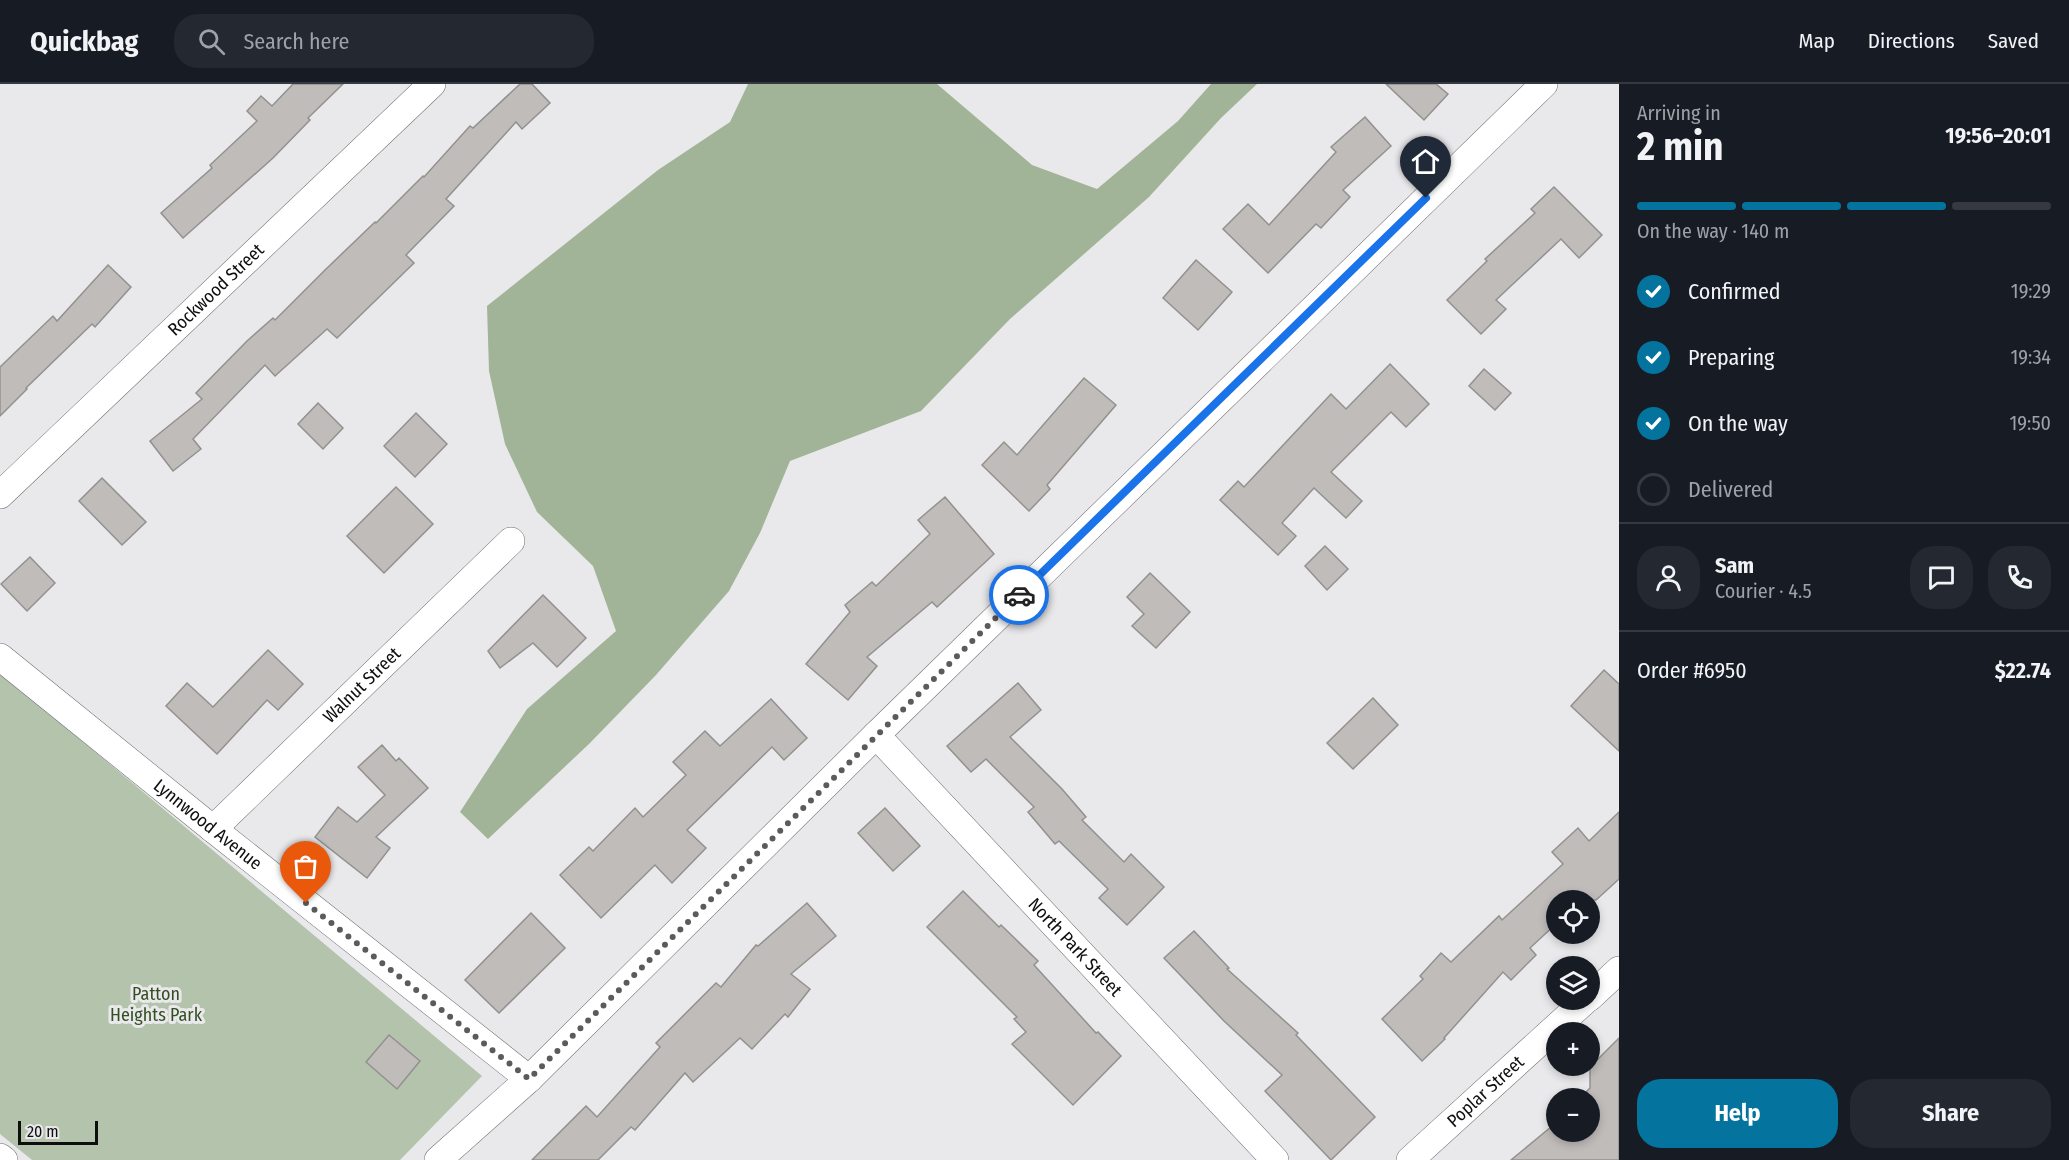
<!DOCTYPE html>
<html lang="en">
<head>
<meta charset="utf-8">
<style>
  body { margin:0; font-family:"Fira Sans Condensed",sans-serif; background:#242831; color:#f1f3f6; height:100vh; display:flex; flex-direction:column; font-size:22px; white-space:nowrap }
  * { box-sizing:border-box; margin:0 }
  p { font-size:20px; color:#9ea1a6 }
  .icon { flex:none; width:33px; height:33px; fill:none; stroke:currentColor; stroke-width:2; stroke-linecap:round; stroke-linejoin:round }
  .map { position:relative; flex:1; overflow:hidden }
  .details { display:flex; flex-direction:column; background:#171b24; width:450px }
  .details>* { flex:none }
  .controls { position:absolute; left:1546px; top:806px; display:grid; gap:12px }
  .controls a { display:grid; place-items:center; width:54px; height:54px; border-radius:50%; background:#171b24; box-shadow:0 3px 9px #0003; font-size:30px }
  .scale { position:absolute; left:18px; bottom:15px; width:80px; box-sizing:border-box; padding-left:6px; border:3px solid #0e0e0f; border-top:0; font-size:16px; line-height:21px; white-space:nowrap; color:#0e0e0f; -webkit-text-stroke:4px #e9e9ec; paint-order:stroke }
  .pin { position:absolute; display:grid; place-items:center; width:51px; height:51px; color:#fff; margin:-62px -26px; border-radius:50% 50% 50% 0; rotate:-45deg; box-shadow:0 0 6px #0007 }
  .pin .icon { rotate:45deg }
  .courier { position:absolute; display:grid; place-items:center; width:60px; height:60px; margin:-30px; border:4px solid #1a73e8; border-radius:50%; background:#fff; color:#222; box-shadow:0 2px 8px #0007 }
  .headline em { font-style:normal; font-weight:700 }
  .headline div { display:flex; flex-direction:column-reverse }
  .headline { display:flex; align-items:center; justify-content:space-between; height:102px; padding:0 18px }
  h1 { font-size:39px; font-weight:700; line-height:45px }
  .bar { display:grid; grid-template-columns:repeat(4,1fr); gap:9px 6px; align-content:center; height:72px; padding:0 18px }
  .bar i { height:8px; border-radius:4px; background:#363941 }
  .bar .active { background:#04739e }
  .bar p { grid-column:span 4 }
  .line { display:flex; align-items:center; gap:15px; padding:0 18px; border-top:2px solid #363941 }
  .line div { flex:1 }
  .round { display:grid; place-items:center; flex:none; width:63px; height:63px; border-radius:24px; background:#242831 }
  ol { padding:0 18px; list-style:none }
  li { display:flex; align-items:center; gap:18px; height:66px }
  li p { margin-inline-start:auto }
  li .icon { padding:6px; border-radius:50%; background:#04739e; color:#fff; stroke-width:4 }
  li:last-child { color:#9ea1a6 }
  li i { width:33px; height:33px; border:3px solid #363941; border-radius:50% }
  .primary-button { display:flex; gap:12px; margin-top:auto; padding:12px 18px }
  .primary-button a { flex:1; height:69px; border-radius:24px; background:#04739e; color:#fff; font-size:24px; font-weight:700; line-height:69px; text-align:center }
  .primary-button a+a { background:#242831; color:#f1f3f6 }
  header { display:flex; align-items:center; gap:36px; box-sizing:border-box; height:84px; padding:0 30px; background:#171b24; border-bottom:2px solid #363941 }
  header strong { font-size:28px }
  nav { display:flex; gap:33px; margin-inline-start:auto; font-size:21px }
  .search { width:420px; height:54px; background:#242831; display:flex; align-items:center; gap:15px; box-sizing:border-box; padding:0 21px; border-radius:24px; color:#9ea1a6; font-size:22px }
  main { display:flex; flex:1; min-height:0 }
  .map>svg:first-child { display:block }
  .green { fill:#b4c3ab }
  .forest { fill:#a2b497 }
  .building { fill:#bfbcba; stroke:#93918f; stroke-width:1.5 }
  .lines { fill:none; stroke-linecap:round; stroke-linejoin:round }
  .minor-casing { stroke:#6e6e71; stroke-width:28 }
  .minor { stroke:#fff; stroke-width:27 }
  .done { stroke:#5b5b5c; stroke-width:6; stroke-dasharray:0 10.8 }
  .route { stroke:#1a73e8; stroke-width:8 }
  .labels { text-anchor:middle; dominant-baseline:central; stroke-width:6; stroke-linejoin:round; paint-order:stroke }
  .street-label { font-size:18px; fill:#0e0e0f; stroke:#e9e9ec }
  .park-label { font-size:18px; fill:#344e22; stroke:#e9e9ec }
</style>
</head>
<body>
<header>
<strong>Quickbag</strong>
<div class="search"><svg class="icon" aria-label="search" viewBox="0 0 24 24"><circle cx="10" cy="10" r="6"/><path d="M15 15l6 6"/></svg>Search here</div>
<nav><a>Map</a><a>Directions</a><a>Saved</a></nav>
</header>
<main>
<div class="map">
<svg width="1619" height="1076" viewBox="0 0 1619 1076">
  <rect width="100%" height="100%" fill="#e9e9ec"/>
  <path class="green" d="M 0,588 L 482,992 L 400,1076 L 32,1076 L 0,1050 Z"/>
  <path class="forest" d="M 748,0 L 937,0 L 1032,81 L 1097,105 L 1178,37 L 1211,0 L 1257,0 L 1221,34 L 1149,113 L 1010,235 L 921,327 L 790,377 L 760,449 L 729,507 L 656,591 L 589,660 L 488,755 L 460,728 L 527,625 L 616,547 L 593,482 L 537,428 L 505,360 L 489,287 L 487,222 L 658,86 L 730,38 Z"/>
  <g class="building">
    <path d="M 293,0 L 343,0 L 308,34 L 310,36 L 273,74 L 183,154 L 161,129 L 212,84 L 210,81 L 257,37 L 247,27 L 261,12 L 272,22 Z"/>
    <path d="M 520,0 L 532,0 L 550,19 L 522,45 L 516,38 L 446,115 L 454,122 L 406,171 L 414,179 L 337,254 L 327,245 L 275,292 L 265,281 L 193,355 L 201,365 L 173,387 L 150,357 L 202,315 L 196,309 L 247,257 L 273,234 L 275,236 L 325,186 L 375,138 L 376,139 L 423,92 L 424,93 L 470,42 L 473,44 Z"/>
    <path d="M 1386,0 L 1436,0 L 1448,10 L 1424,36 Z"/>
    <path d="M 1365,33 L 1391,62 L 1343,106 L 1350,113 L 1321,144 L 1316,140 L 1268,189 L 1223,145 L 1248,120 L 1269,141 L 1336,68 L 1331,63 Z"/>
    <path d="M 1554,103 L 1602,151 L 1579,174 L 1561,155 L 1496,216 L 1506,225 L 1481,250 L 1447,216 L 1487,177 L 1485,175 L 1535,129 L 1531,125 Z"/>
    <path d="M 1196,176 L 1232,208 L 1198,246 L 1163,214 Z"/>
    <path d="M 108,181 L 131,203 L 95,243 L 92,240 L 26,304 L 27,305 L 0,332 L 0,283 L 53,232 L 57,237 Z"/>
    <path d="M 1390,280 L 1429,320 L 1406,343 L 1391,328 L 1331,388 L 1362,417 L 1346,434 L 1314,404 L 1282,439 L 1296,452 L 1278,471 L 1220,416 L 1238,397 L 1244,403 L 1331,310 L 1346,325 Z"/>
    <path d="M 1484,285 L 1511,309 L 1495,326 L 1469,302 Z"/>
    <path d="M 1084,294 L 1116,321 L 1047,401 L 1050,405 L 1029,427 L 982,381 L 1004,358 L 1017,371 Z"/>
    <path d="M 318,319 L 343,344 L 323,365 L 298,340 Z"/>
    <path d="M 416,329 L 447,360 L 415,393 L 384,362 Z"/>
    <path d="M 102,394 L 146,438 L 122,461 L 79,417 Z"/>
    <path d="M 396,403 L 433,440 L 384,489 L 347,452 Z"/>
    <path d="M 945,413 L 994,470 L 937,523 L 932,518 L 867,573 L 877,582 L 848,616 L 806,580 L 850,528 L 845,521 L 872,498 L 876,502 L 930,450 L 918,436 Z"/>
    <path d="M 1325,462 L 1348,485 L 1327,506 L 1305,482 Z"/>
    <path d="M 30,473 L 55,499 L 27,527 L 1,500 Z"/>
    <path d="M 1150,489 L 1190,528 L 1156,564 L 1132,542 L 1144,530 L 1127,513 Z"/>
    <path d="M 543,511 L 586,554 L 557,583 L 533,559 L 500,584 L 488,567 Z"/>
    <path d="M 268,566 L 303,600 L 278,626 L 267,616 L 217,670 L 166,622 L 187,599 L 213,623 Z"/>
    <path d="M 1604,586 L 1619,600 L 1619,667 L 1571,622 Z"/>
    <path d="M 1018,599 L 1041,626 L 1010,653 L 1062,705 L 1086,733 L 1082,736 L 1124,778 L 1131,770 L 1164,803 L 1127,841 L 1099,814 L 1108,805 L 1059,757 L 1055,760 L 1028,728 L 1034,723 L 986,675 L 971,688 L 947,662 Z"/>
    <path d="M 1373,614 L 1398,641 L 1353,685 L 1327,659 Z"/>
    <path d="M 771,615 L 807,654 L 784,676 L 772,663 L 687,746 L 706,764 L 672,799 L 655,781 L 601,834 L 560,791 L 589,763 L 593,767 L 635,724 L 643,733 L 686,691 L 673,678 L 705,647 L 720,662 Z"/>
    <path d="M 382,661 L 396,677 L 399,674 L 428,704 L 376,753 L 390,764 L 367,794 L 315,753 L 338,723 L 357,738 L 385,711 L 358,683 Z"/>
    <path d="M 885,724 L 920,762 L 893,787 L 858,749 Z"/>
    <path d="M 1619,728 L 1619,795 L 1596,816 L 1557,816 L 1557,839 L 1530,864 L 1536,871 L 1511,896 L 1503,888 L 1444,954 L 1445,955 L 1422,977 L 1382,935 L 1423,895 L 1420,892 L 1441,869 L 1451,878 L 1499,832 L 1502,836 L 1563,780 L 1552,768 L 1578,744 L 1589,757 Z"/>
    <path d="M 963,807 L 999,843 L 1001,841 L 1038,877 L 1034,881 L 1096,949 L 1098,948 L 1121,972 L 1073,1021 L 1012,960 L 1026,948 L 1014,935 L 1017,933 L 927,843 Z"/>
    <path d="M 807,819 L 836,852 L 791,890 L 810,905 L 788,933 L 785,930 L 752,965 L 740,954 L 693,998 L 685,989 L 635,1046 L 631,1043 L 598,1076 L 532,1076 L 586,1022 L 597,1033 L 660,963 L 656,959 L 716,899 L 721,903 L 756,861 L 758,862 Z"/>
    <path d="M 531,829 L 565,864 L 499,929 L 465,896 Z"/>
    <path d="M 1194,847 L 1229,884 L 1227,885 L 1298,949 L 1296,951 L 1375,1033 L 1331,1076 L 1265,1007 L 1282,991 L 1224,937 L 1164,874 Z"/>
    <path d="M 389,951 L 420,977 L 397,1005 L 366,978 Z"/>
    <path d="M 1619,954 L 1619,1076 L 1511,1076 L 1557,1038 L 1557,1047 L 1590,1047 L 1590,1014 L 1580,1014 L 1590,1004 L 1590,983 Z"/>
  </g>
  <g class="lines">
    <g class="minor-casing">
      <g id="minor">
        <path id="s1" d="M 0,411 L 432,0"/>
        <path id="s2" d="M 0,573 L 213,745 L 529,995"/>
        <path id="s3" d="M 876,651 L 1275,1076"/>
        <path id="s4" d="M 213,745 L 511,457"/>
        <path d="M 1590,913 L 1619,886"/>
        <path d="M 0,1073 L 4,1076"/>
        <path d="M 438,1076 L 529,995 L 876,651 L 1544,0"/>
        <path id="s5" d="M 1410,1076 L 1587,915"/>
      </g>
    </g>
    <use href="#minor" class="minor"/>
  </g>
  <g class="lines">
    <path class="done" d="M 306,819 L 529,995 L 1019,511"/>
    <path class="route" d="M 1019,511 L 1426,114"/>
  </g>
  <g class="labels">
    <g class="street-label">
      <text stroke="none"><textPath href="#s1" startOffset="298">Rockwood Street</textPath></text>
      <text stroke="none"><textPath href="#s4" startOffset="207">Walnut Street</textPath></text>
      <text stroke="none"><textPath href="#s2" startOffset="267">Lynnwood Avenue</textPath></text>
      <text stroke="none"><textPath href="#s3" startOffset="291">North Park Street</textPath></text>
      <text stroke="none"><textPath href="#s5" startOffset="102">Poplar Street</textPath></text>
    </g>
    <g class="park-label">
      <text x="156" y="910">Patton<tspan x="156" dy="21">Heights Park</tspan></text>
    </g>
  </g>
</svg>
<div class="controls">
<a><svg class="icon" aria-label="locate" viewBox="0 0 24 24"><circle cx="12" cy="12" r="6"/><path d="M12 2v4M12 18v4M2 12h4M18 12h4"/></svg></a>
<a><svg class="icon" aria-label="layers" viewBox="0 0 24 24"><path d="M12 4l9 5-9 5-9-5zM3 14l9 5 9-5"/></svg></a>
<a>+</a>
<a>−</a>
</div>
<div class="scale">20 m</div>
<div class="pin" style="left:306px;top:819px;background:#ea580c"><svg class="icon" aria-label="bag" viewBox="0 0 24 24"><path d="M5 8h14l-1 12H6zM9 8a3 3 0 0 1 6 0"/></svg></div>
<div class="pin" style="left:1426px;top:114px;background:#1f2937"><svg class="icon" aria-label="home" viewBox="0 0 24 24"><path d="M3 11l9-7 9 7M6 9v11h12V9"/></svg></div>
<div class="courier" style="left:1019px;top:511px"><svg class="icon" aria-label="car" viewBox="0 0 24 24"><path d="M5 17H2v-5l4-1 3-4h7l3 4 3 1v5h-3M9 17h6M6 11h13"/><circle cx="7" cy="17" r="2"/><circle cx="17" cy="17" r="2"/></svg></div>
</div>
<section class="details">
<div class="headline"><div><h1>2 min</h1><p>Arriving in</p></div><em>19:56–20:01</em></div>
<div class="bar"><i class="active"></i><i class="active"></i><i class="active"></i><i></i><p>On the way · 140 m</p></div>
<ol>
<li><svg class="icon" aria-label="check" viewBox="0 0 24 24"><path d="M5 12l5 5 9-10"/></svg>Confirmed<p>19:29</p></li>
<li><svg class="icon" aria-label="check" viewBox="0 0 24 24"><path d="M5 12l5 5 9-10"/></svg>Preparing<p>19:34</p></li>
<li><svg class="icon" aria-label="check" viewBox="0 0 24 24"><path d="M5 12l5 5 9-10"/></svg>On the way<p>19:50</p></li>
<li><i></i>Delivered</li>
</ol>
<div class="line" style="height:108px"><a class="round"><svg class="icon" aria-label="person" viewBox="0 0 24 24"><circle cx="12" cy="8" r="4"/><path d="M4 21q1-7 8-7t8 7"/></svg></a><div><b>Sam</b><p>Courier · 4.5</p></div><a class="round"><svg class="icon" aria-label="chat" viewBox="0 0 24 24"><path d="M4 5h16v11H9l-5 4z"/></svg></a><a class="round"><svg class="icon" aria-label="phone" viewBox="0 0 24 24"><path d="M5 4h4l2 5-3 2q2 4 5 5l2-3 5 2v4C11 20 4 13 5 4z"/></svg></a></div>
<div class="line" style="height:78px"><div>Order #6950</div><b>$22.74</b></div>
<div class="primary-button"><a>Help</a><a>Share</a></div>
</section>
</main>
</body>
</html>
